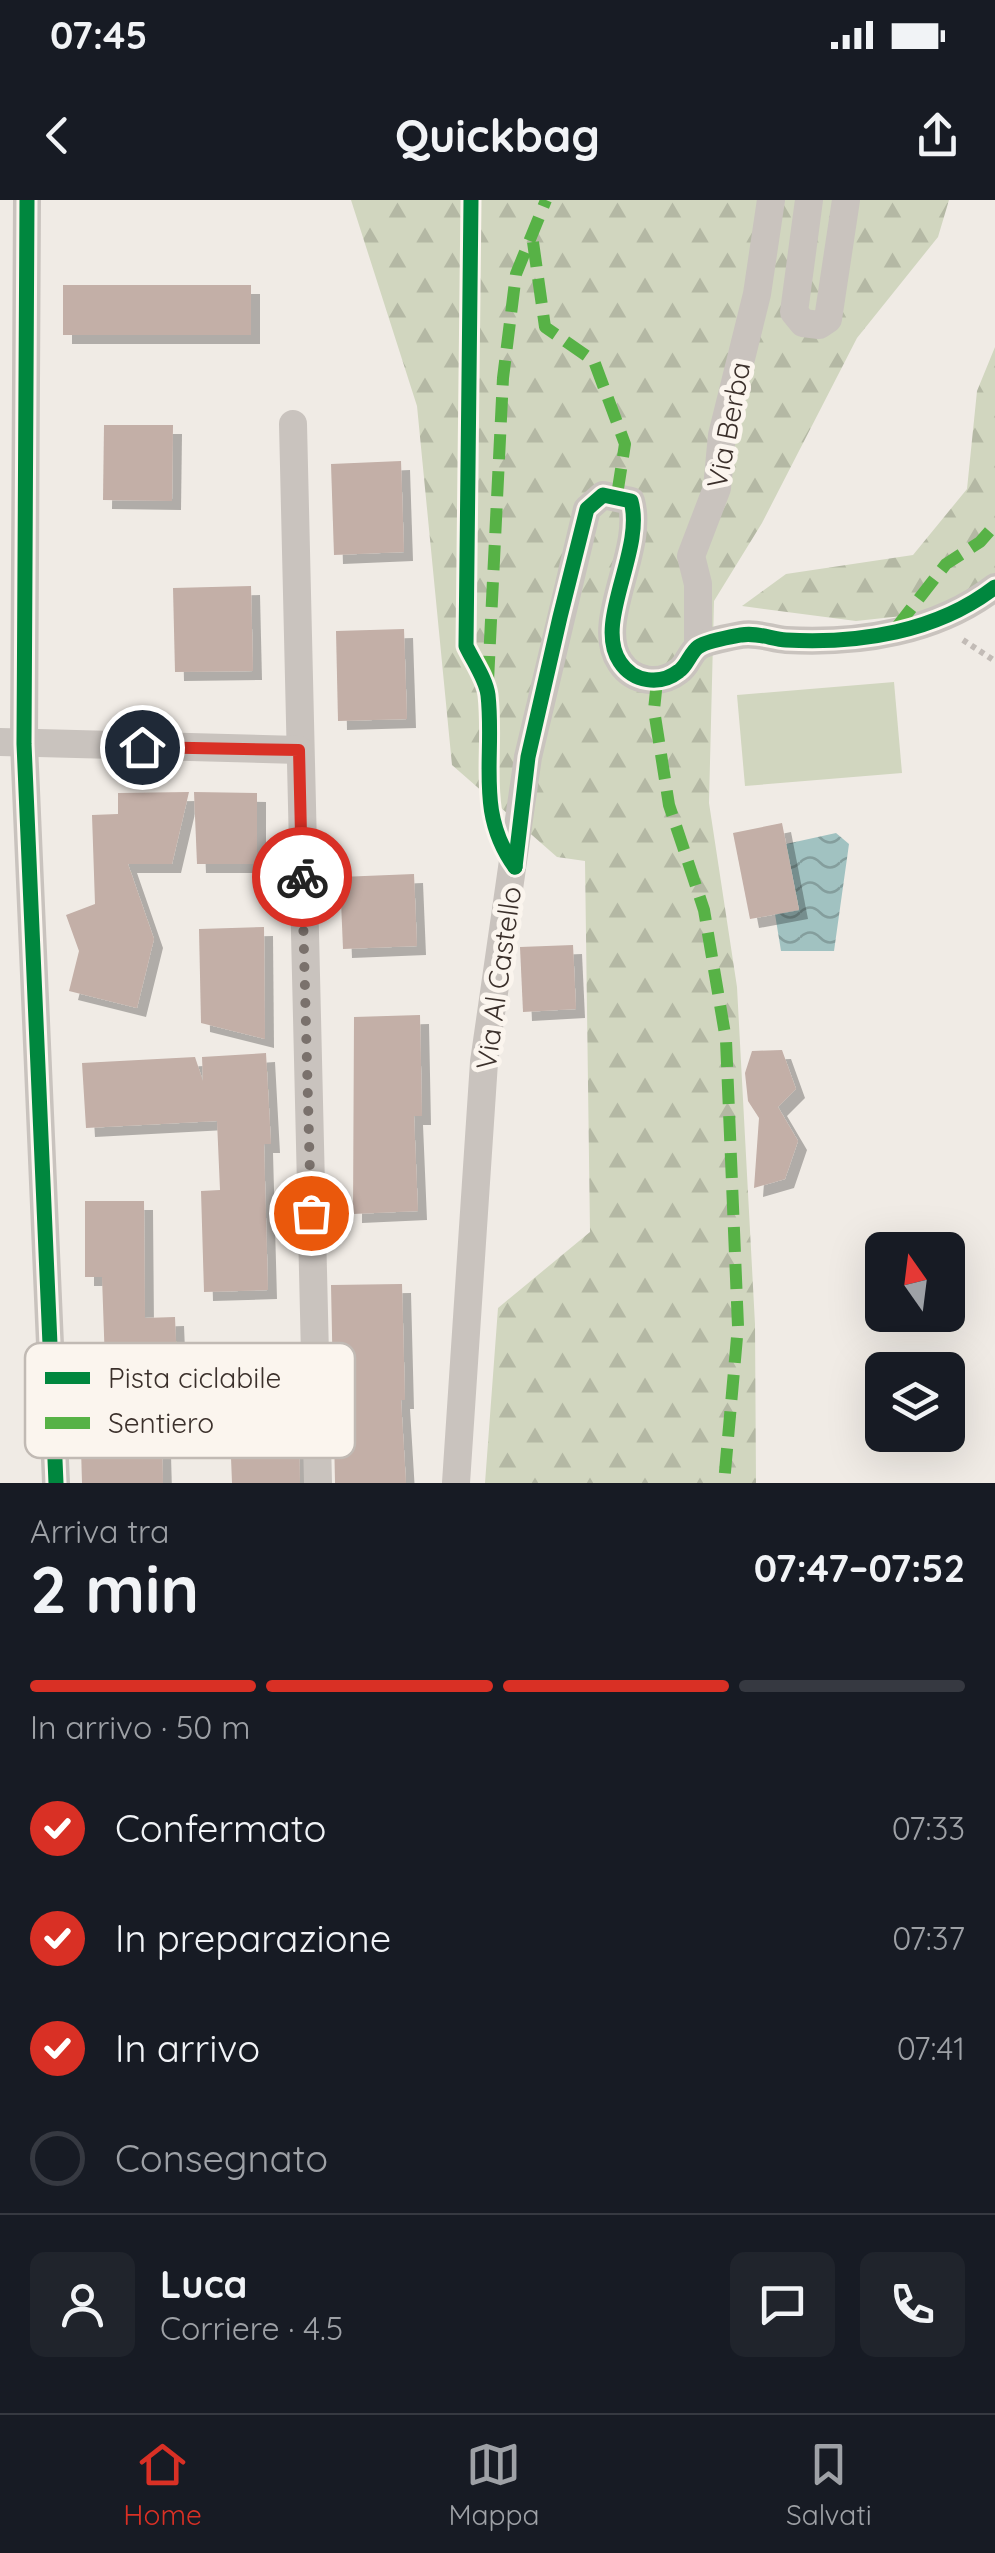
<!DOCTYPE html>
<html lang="it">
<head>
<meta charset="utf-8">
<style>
  body { margin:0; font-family:Quicksand,sans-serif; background:#20242c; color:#f1f3f6; height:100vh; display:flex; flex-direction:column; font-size:38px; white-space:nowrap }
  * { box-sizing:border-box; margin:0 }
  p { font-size:32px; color:#9ea1a6 }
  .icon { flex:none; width:55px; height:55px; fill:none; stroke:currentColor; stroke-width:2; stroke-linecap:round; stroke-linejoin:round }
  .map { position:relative; height:1283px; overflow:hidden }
  .details { display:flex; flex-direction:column; background:#171b24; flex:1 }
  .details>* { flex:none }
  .needle { width:65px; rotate:346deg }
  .fabs { position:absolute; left:865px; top:1032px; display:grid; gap:20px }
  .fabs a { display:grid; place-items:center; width:100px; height:100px; border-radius:15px; background:#171b24; box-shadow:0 10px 40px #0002; font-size:50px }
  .pin { position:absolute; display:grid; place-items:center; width:85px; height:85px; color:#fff; margin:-42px; border:5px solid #fff; border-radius:50%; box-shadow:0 2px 10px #0007 }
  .courier { position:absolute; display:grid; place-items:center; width:100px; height:100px; margin:-50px; border:8px solid #d93025; border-radius:50%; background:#fff; color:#222; box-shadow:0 2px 12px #0007 }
  .headline em { font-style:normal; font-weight:800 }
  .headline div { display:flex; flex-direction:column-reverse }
  .headline { display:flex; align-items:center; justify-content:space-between; height:170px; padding:0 30px }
  h1 { font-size:65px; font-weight:800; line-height:75px }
  .bar { display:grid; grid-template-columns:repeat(4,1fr); gap:15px 10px; align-content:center; height:120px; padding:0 30px }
  .bar i { height:12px; border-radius:8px; background:#363941 }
  .bar .active { background:#d93025 }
  .bar p { grid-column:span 4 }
  .line { display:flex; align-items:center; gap:25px; padding:0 30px; border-top:2px solid #363941 }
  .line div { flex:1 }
  .round { display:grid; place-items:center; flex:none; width:105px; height:105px; border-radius:15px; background:#20242c }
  ol { padding:0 30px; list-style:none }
  li { display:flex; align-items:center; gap:30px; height:110px }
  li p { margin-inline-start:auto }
  li .icon { padding:10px; border-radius:50%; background:#d93025; color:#fff; stroke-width:4 }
  li:last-child { color:#9ea1a6 }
  li i { width:55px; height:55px; border:5px solid #363941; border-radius:50% }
  .status { display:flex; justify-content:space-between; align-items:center; height:70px; padding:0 50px; background:#171b24; direction:ltr }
  .status svg { height:28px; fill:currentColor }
  header { display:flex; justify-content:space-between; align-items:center; height:130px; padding:0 30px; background:#171b24; font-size:45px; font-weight:800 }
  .menu { display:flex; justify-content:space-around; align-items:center; height:140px; border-top:2px solid #363941; background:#171b24; font-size:28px; color:#9ea1a6 }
  .menu a { display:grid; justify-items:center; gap:5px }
  .menu .active { color:#d93025 }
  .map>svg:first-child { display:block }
  .forest { fill:url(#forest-firs) }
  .park { fill:#d1d6bf }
  .water { fill:url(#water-waves) }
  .building { fill:#c3afa7; filter:url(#shadow) }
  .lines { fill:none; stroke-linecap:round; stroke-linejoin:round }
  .path { stroke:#c2bbb6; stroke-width:6; stroke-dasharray:5 5; stroke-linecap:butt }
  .street { stroke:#c9c3be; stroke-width:28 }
  .quiet { stroke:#57b246; stroke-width:12; stroke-dasharray:25 12; stroke-linecap:butt }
  .cycleway-casing { stroke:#fbf5ee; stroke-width:21 }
  .cycleway { stroke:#00873e; stroke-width:15 }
  .done { stroke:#7a716c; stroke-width:10; stroke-dasharray:0 18 }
  .route { stroke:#d93025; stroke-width:12 }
  .labels { text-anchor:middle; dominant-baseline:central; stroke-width:10; stroke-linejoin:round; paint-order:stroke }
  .street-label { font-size:28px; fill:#3b302b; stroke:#fbf5ee }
  .key { fill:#fbf5ee; stroke:#c1bab4; stroke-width:2.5 }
  .key-label { font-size:28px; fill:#3b302b }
</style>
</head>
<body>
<div class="status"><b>07:45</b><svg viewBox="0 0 49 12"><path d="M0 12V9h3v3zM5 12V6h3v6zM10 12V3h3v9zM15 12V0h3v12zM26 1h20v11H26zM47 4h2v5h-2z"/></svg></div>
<header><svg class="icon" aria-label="back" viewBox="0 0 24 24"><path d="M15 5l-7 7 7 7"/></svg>Quickbag<svg class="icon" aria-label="share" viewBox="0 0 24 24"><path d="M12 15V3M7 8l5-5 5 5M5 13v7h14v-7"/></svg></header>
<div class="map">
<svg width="995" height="1283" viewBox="0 0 995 1283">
  <defs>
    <pattern id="forest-firs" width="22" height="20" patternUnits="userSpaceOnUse" patternTransform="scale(2.5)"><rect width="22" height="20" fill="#d1d6bf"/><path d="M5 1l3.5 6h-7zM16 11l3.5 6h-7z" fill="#b4b8a4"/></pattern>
    <pattern id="water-waves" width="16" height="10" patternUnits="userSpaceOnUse" patternTransform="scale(2.5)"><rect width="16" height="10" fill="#a1c2c1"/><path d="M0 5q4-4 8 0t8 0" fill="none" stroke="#849e9d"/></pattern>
    <filter id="shadow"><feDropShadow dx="9" dy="9" stdDeviation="0" flood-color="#0004"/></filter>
  </defs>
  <rect width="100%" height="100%" fill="#f0ebe5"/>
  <g class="forest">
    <path d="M 351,0 L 949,0 L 938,37 L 857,138 L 762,323 L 714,401 L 709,603 L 737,787 L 755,1124 L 756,1283 L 485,1283 L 498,1108 L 590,1032 L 585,661 L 557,657 L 452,565 L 417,206 Z"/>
    <path d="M 995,147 L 995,379 L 967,409 L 856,421 L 742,406 L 786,374 L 913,355 L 967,289 L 977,191 Z"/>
  </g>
  <path class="park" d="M 894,482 L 902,573 L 745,586 L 737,495 Z"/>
  <path class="water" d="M 836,633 L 849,644 L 834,751 L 781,751 L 775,714 L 799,709 L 786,644 Z"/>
  <g class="building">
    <rect x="63" y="85" width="188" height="50"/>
    <path d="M 104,225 L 173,225 L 172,301 L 103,300 Z"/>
    <path d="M 401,261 L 404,352 L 334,355 L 331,264 Z"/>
    <path d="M 251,386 L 253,471 L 175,472 L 173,388 Z"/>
    <path d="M 404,429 L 407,519 L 338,521 L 336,431 Z"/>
    <path d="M 189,592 L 172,664 L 128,664 L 154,739 L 137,808 L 69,791 L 79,751 L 66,715 L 95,704 L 92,615 L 118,614 L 118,593 Z"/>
    <path d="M 194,592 L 257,593 L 257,664 L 197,664 Z"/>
    <path d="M 782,623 L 799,710 L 750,719 L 733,633 Z"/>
    <path d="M 414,674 L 417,746 L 343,749 L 340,677 Z"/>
    <path d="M 264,727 L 265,839 L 201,823 L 199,729 Z"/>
    <path d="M 573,745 L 576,809 L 523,812 L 520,747 Z"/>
    <path d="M 420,815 L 422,916 L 414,916 L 418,1011 L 353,1014 L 354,817 Z"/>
    <path d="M 782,850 L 796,889 L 778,907 L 798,941 L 785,979 L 754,988 L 759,918 L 748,901 L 745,873 L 752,851 Z"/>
    <path d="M 266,853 L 271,944 L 264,944 L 268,1090 L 204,1092 L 201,991 L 220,990 L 217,921 L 86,928 L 82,863 L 195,857 L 203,881 L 202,857 Z"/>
    <path d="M 85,1001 L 144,1001 L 145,1118 L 175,1117 L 178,1189 L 106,1192 L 102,1077 L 85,1077 Z"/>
    <path d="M 402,1084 L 405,1200 L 401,1200 L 406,1283 L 335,1283 L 331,1085 Z"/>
    <path d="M 263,1205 L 264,1233 L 299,1232 L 300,1283 L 232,1283 L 229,1207 Z"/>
    <path d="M 162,1246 L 163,1283 L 82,1283 L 81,1249 Z"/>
  </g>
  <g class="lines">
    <path class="path" d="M 963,440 L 995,461"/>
    <g class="street">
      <path d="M 27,0 L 24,544 L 56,1283"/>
      <path d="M 809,0 L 794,112 L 803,123 L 819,125 L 828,119 L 846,0"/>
      <path d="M 293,224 L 318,1283"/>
      <path d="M 698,447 L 698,384 L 691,356 L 717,288 L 722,235 L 757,94 L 771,0"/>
      <path d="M 0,542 L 299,550"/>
      <path d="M 456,1283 L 484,862 L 528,557 L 587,309 L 603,295 L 631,301 C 645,350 593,423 620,462 C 633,482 660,486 679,471 C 687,466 690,453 698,447 C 707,441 730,437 741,435 C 756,432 772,439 786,440 C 859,444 937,432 995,387"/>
    </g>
    <g class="quiet">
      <path d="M 533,42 L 545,127 L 594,161 L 625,244 L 617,295"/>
      <path d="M 896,428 L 946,364 L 980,342 L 995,325"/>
      <path d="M 488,481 L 503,178 L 516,74 L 546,0"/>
      <path d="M 657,481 L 654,510 L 669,605 L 704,710 L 726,840 L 738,1126 L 724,1283"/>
    </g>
    <g class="cycleway-casing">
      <g id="cycleway">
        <path d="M 27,0 L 24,544 L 56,1283"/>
        <path d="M 471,0 L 466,446 C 473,461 486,479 488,495 C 495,559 475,612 515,667"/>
        <path d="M 515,667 L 528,557 L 560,417 L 587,309 L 603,295 L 631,301 C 645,350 593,423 620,462 C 633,482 660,486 679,471 C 687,466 690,453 698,447 C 707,441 730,437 741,435 C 756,432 772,439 786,440 C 859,444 937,432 995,387"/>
      </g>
    </g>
    <use href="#cycleway" class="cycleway"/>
  </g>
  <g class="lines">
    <path class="done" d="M 302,677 L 311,1013"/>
    <path class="route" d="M 142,547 L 299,550 L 302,677"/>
  </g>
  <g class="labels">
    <g class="street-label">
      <text transform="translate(728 225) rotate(-79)">Via Berba</text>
      <text transform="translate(498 778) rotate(-82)">Via Al Castello</text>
    </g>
  </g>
  <rect x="25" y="1143" width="330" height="115" rx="15" class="key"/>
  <rect x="45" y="1172" width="45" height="12" fill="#00873e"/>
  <rect x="45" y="1217" width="45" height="12" fill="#57b246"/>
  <g class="key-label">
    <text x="108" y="1188">Pista ciclabile</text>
    <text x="108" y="1233">Sentiero</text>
  </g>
</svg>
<div class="fabs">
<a><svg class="needle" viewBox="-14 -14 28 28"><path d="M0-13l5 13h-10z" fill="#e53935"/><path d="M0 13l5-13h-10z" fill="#9ea1a6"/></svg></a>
<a><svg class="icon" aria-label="layers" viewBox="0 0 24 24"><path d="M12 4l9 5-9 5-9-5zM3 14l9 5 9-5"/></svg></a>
</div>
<div class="pin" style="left:311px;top:1013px;background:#ea580c"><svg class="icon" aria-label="bag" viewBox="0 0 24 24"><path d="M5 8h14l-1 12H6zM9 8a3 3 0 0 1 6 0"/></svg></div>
<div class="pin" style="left:142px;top:547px;background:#1f2937"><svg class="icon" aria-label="home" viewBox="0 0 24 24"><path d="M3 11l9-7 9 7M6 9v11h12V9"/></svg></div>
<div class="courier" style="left:302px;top:677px"><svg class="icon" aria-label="bike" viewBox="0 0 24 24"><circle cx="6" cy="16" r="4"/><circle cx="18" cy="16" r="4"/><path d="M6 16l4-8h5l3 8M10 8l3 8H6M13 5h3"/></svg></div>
</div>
<section class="details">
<div class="headline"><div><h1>2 min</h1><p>Arriva tra</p></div><em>07:47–07:52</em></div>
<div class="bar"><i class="active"></i><i class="active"></i><i class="active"></i><i></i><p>In arrivo · 50 m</p></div>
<ol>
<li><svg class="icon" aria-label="check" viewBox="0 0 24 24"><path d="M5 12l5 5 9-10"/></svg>Confermato<p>07:33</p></li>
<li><svg class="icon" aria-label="check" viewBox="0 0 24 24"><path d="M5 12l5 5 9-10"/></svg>In preparazione<p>07:37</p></li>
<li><svg class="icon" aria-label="check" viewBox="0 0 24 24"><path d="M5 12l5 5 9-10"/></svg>In arrivo<p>07:41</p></li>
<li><i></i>Consegnato</li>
</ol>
<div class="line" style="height:180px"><a class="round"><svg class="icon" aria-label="person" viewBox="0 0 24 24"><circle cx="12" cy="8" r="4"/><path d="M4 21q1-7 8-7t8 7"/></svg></a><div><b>Luca</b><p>Corriere · 4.5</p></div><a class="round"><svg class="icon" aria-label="chat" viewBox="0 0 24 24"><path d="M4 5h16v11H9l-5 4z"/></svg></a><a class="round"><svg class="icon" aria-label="phone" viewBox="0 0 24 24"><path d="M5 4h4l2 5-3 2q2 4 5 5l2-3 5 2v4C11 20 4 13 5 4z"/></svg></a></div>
</section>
<nav class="menu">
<a class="active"><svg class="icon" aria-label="home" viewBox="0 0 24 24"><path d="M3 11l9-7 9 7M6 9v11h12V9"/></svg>Home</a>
<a><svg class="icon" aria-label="map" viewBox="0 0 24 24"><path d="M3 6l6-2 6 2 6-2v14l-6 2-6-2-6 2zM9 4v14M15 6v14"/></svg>Mappa</a>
<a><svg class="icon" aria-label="saved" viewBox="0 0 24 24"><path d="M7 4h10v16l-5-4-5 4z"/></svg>Salvati</a>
</nav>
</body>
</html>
